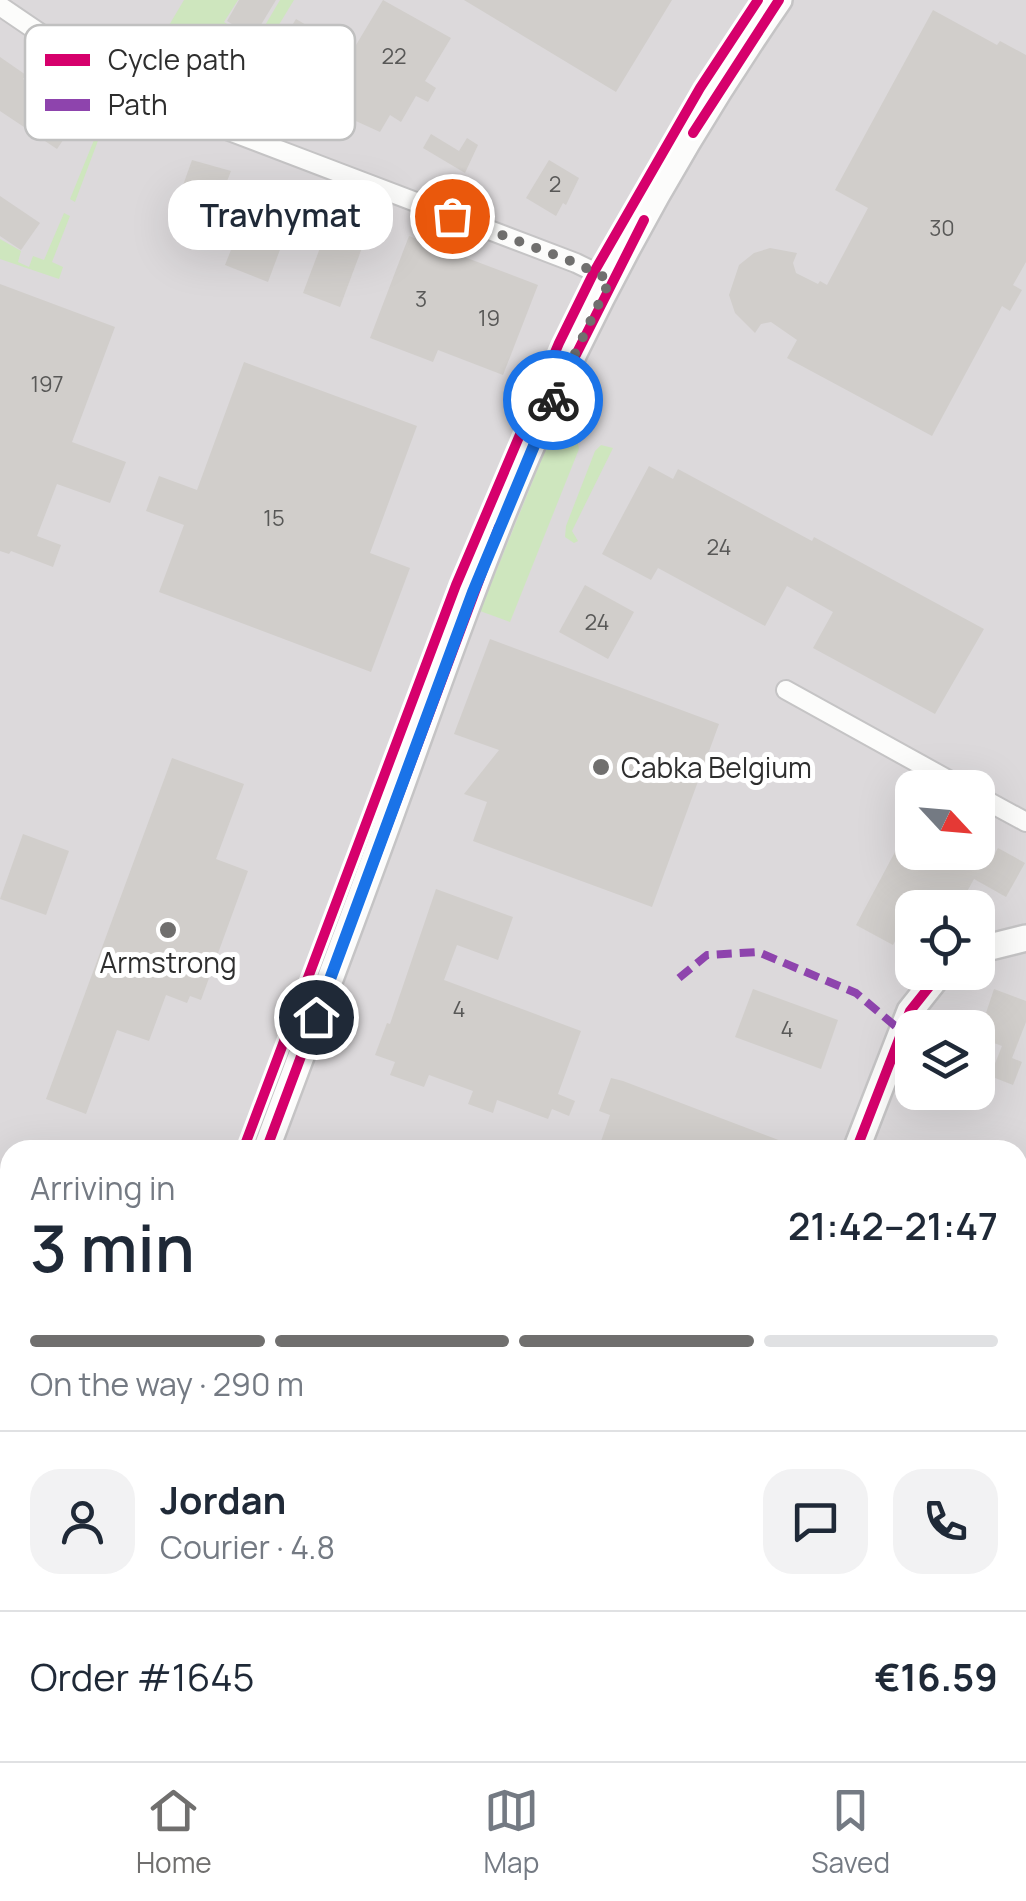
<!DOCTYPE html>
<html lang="en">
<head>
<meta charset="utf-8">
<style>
  body { margin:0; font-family:Manrope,sans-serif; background:#f2f2f3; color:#1f2937; height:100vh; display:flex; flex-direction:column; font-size:38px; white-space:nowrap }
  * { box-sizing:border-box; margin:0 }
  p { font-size:32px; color:#747a83 }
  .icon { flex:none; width:55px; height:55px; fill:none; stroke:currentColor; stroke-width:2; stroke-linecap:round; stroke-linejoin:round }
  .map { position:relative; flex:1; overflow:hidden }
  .panel { position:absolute; left:0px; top:1140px; width:1028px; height:622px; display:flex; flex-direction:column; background:#fff; border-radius:30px 30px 0 0; box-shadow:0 10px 40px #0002 }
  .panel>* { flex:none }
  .needle { width:65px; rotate:116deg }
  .buttons { position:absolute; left:895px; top:770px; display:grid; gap:20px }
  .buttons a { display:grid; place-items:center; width:100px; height:100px; border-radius:20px; background:#fff; box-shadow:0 10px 40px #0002; font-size:50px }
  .pin { position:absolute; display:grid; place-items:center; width:85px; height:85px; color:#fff; margin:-42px; border:5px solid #fff; border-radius:50%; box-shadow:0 2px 10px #0007 }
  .courier { position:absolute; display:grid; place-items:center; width:100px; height:100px; margin:-50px; border:8px solid #1a73e8; border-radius:50%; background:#fff; color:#222; box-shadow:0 2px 12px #0007 }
  .bubble { position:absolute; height:70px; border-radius:30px; background:#fff; box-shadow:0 10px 40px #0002; font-size:32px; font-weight:600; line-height:70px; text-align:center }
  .headline em { font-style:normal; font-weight:600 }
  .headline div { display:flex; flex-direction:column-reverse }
  .headline { display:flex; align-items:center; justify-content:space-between; height:170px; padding:0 30px }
  h1 { font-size:65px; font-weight:600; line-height:75px }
  .bar { display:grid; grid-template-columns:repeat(4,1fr); gap:15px 10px; align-content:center; height:120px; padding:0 30px }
  .bar i { height:12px; border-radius:8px; background:#e0e1e3 }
  .bar .current { background:#706f6e }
  .bar p { grid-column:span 4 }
  .line { display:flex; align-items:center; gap:25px; padding:0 30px; border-top:2px solid #e0e1e3 }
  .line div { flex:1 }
  .round { display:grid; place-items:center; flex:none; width:105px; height:105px; border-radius:30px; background:#f2f2f3 }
  .dock { display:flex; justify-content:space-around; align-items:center; height:140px; border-top:2px solid #e0e1e3; background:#fff; font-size:28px; color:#747a83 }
  .dock a { display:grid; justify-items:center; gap:5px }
  .dock .current { color:#706f6e }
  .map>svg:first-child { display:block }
  .industrial { fill:#dcd9db; fill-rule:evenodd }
  .green { fill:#cee6be }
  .building { fill:#d1cecb }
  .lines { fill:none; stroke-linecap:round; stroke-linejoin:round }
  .street-casing { stroke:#c5c4c5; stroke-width:22 }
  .secondary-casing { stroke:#c5c4c5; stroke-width:30 }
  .street { stroke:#fcfcfb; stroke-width:18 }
  .secondary { stroke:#fcfcfb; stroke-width:25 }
  .quiet { stroke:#8e44ad; stroke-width:8; stroke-dasharray:15 8; stroke-linecap:butt }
  .cycleway-casing { stroke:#fff; stroke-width:16 }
  .cycleway { stroke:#d6006c; stroke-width:10 }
  .done { stroke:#706f6e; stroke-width:10; stroke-dasharray:0 18 }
  .route { stroke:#1a73e8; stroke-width:12 }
  .poi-dot { fill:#706f6e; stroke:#fff; stroke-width:4 }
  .labels { text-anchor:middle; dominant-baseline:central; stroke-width:10; stroke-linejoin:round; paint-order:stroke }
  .number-label { font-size:22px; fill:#585857 }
  .poi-label { font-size:28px; fill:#2e2e2e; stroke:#fff; text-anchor:start }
  .key { fill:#fff; stroke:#c0c0c0; stroke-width:2.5 }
  .key-label { font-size:28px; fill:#2e2e2e }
</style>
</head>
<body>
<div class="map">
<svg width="1026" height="1761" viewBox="0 0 1026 1761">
  <rect width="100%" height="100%" fill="#ece8e4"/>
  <g class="industrial">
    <path d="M 0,0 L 1026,0 L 1026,1728 L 1018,1730 L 1018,1150 L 10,1150 L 10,1752 L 348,1753 L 334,1761 L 0,1761 ZM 912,788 L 978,788 L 978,852 L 912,852 ZM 912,908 L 978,908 L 978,972 L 912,972 ZM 912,1028 L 978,1028 L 978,1092 L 912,1092 Z"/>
    <path d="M 465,1753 L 465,1752 L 962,1753 L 949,1761 L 467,1761 Z"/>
  </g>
  <g class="green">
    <path d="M 184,0 L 238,0 L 224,22 L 235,29 L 224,48 L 214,44 L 178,104 L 114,73 L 57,36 L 60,27 L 128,68 L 134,58 L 146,64 Z"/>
    <path d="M 280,0 L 294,0 L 221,120 L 211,117 Z"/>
    <path d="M 104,90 L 150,114 L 145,128 L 133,123 L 136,113 L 124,108 L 119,118 L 108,114 L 75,202 L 70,199 L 107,108 Z"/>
    <path d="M 64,213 L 70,216 L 52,262 L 63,267 L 59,279 L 0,259 L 0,239 L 21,251 L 18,262 L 29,267 L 33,256 L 44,260 Z"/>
    <path d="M 565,430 L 576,434 L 579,449 L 510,622 L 480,611 L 549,441 L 553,434 Z"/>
    <path d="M 601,445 L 613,448 L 572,531 L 578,541 L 574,543 L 565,537 L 566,526 L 595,451 Z"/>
  </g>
  <g class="building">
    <path d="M 239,0 L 276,0 L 242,56 L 229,47 L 240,29 L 227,21 Z"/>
    <path d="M 383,0 L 451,38 L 425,81 L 436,88 L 428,102 L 416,96 L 401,122 L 390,115 L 380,132 L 347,117 L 350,114 L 337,106 L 351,83 L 338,75 Z"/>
    <path d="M 464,0 L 672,0 L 616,92 Z"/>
    <path d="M 933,10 L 997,45 L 1000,41 L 1026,55 L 1026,262 L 1013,285 L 1022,290 L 1010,311 L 1002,306 L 932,436 L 787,358 L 797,340 L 771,322 L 761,324 L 755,333 L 735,313 L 729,295 L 739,265 L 754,253 L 770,248 L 797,253 L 793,263 L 796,273 L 818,284 L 820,281 L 827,285 L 868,208 L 835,190 Z"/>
    <path d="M 296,19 L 325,36 L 278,114 L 249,96 Z"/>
    <path d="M 0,57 L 26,75 L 23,79 L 32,86 L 27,93 L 74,124 L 57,149 L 0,111 Z"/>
    <path d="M 431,134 L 459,151 L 467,138 L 478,145 L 465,173 L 423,148 Z"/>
    <path d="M 192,160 L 231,171 L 213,217 L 192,209 L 187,222 L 172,216 Z"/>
    <path d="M 549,160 L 579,178 L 566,205 L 563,203 L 556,216 L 526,198 Z"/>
    <path d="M 267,182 L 295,192 L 282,225 L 288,228 L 268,282 L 225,265 L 246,212 L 254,215 Z"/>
    <path d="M 0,196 L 40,223 L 21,250 L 0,236 Z"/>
    <path d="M 335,208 L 372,221 L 340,307 L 303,293 Z"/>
    <path d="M 409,236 L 538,285 L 503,375 L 438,350 L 433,362 L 370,338 Z"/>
    <path d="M 0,284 L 115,327 L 72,442 L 126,462 L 110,503 L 57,484 L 37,536 L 61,545 L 53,567 L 11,551 L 9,554 L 0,551 Z"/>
    <path d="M 244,362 L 417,426 L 370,553 L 410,568 L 371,672 L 159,592 L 184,525 L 146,511 L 159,476 L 197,490 Z"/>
    <path d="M 649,466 L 673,479 L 678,469 L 812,541 L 814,537 L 984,629 L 935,714 L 813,648 L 833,612 L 787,586 L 765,626 L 658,568 L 651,580 L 602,554 Z"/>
    <path d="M 585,585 L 634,612 L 608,659 L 559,632 Z"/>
    <path d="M 490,639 L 719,724 L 652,907 L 473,841 L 487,802 L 464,794 L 499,750 L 454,734 Z"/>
    <path d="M 172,758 L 244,784 L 216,859 L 248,871 L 201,1000 L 190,996 L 187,1003 L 166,995 L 149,1041 L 117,1030 L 86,1114 L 46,1099 Z"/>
    <path d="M 912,820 L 912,852 L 978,852 L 978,846 L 994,855 L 998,848 L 1025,863 L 1006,897 L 974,879 L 958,908 L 929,908 L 916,901 L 893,945 L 856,925 Z"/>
    <path d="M 23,834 L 69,851 L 46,915 L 0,899 Z"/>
    <path d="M 436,889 L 513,917 L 498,960 L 457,945 L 444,980 L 581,1031 L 558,1094 L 575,1101 L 569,1116 L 552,1109 L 548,1119 L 497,1100 L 493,1113 L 468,1104 L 473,1091 L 429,1075 L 424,1087 L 390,1075 L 395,1062 L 375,1055 L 387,1023 L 390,1024 Z"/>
    <path d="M 753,989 L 838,1020 L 821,1069 L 735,1037 Z"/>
    <path d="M 994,989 L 1026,1001 L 1026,1022 L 1012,1058 L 1022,1062 L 1013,1085 L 990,1076 L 1002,1046 L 978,1037 Z"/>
    <path d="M 611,1078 L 623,1081 L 805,1150 L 598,1150 L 610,1115 L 599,1111 Z"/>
  </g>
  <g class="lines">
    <g class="street-casing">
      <g id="street">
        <path d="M 0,6 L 97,72 L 153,102 L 576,263 L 611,280"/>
        <path d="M 786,690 L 963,788"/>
        <path d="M 978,796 L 1026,822"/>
        <path d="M 306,1761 L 327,1752"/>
      </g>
    </g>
    <g class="secondary-casing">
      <g id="secondary">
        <path d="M 978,950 L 1026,938"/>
        <path d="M 266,1150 C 310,1032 355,914 398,795 C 439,682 479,567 527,456 C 596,297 680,143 779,0"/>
        <path d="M 856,1150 L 910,1011 L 941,972"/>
        <path d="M 0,1306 L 10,1309"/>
        <path d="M 1018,1665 L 1026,1666"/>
      </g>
    </g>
    <use href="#street" class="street"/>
    <use href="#secondary" class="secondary"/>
    <g class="quiet">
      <path d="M 679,978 L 707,955 L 758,952 L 856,993 L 900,1030"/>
      <path d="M 460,1752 L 462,1761"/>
    </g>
    <g class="cycleway-casing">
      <g id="cycleway">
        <path d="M 693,133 L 779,0"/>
        <path d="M 545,416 L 644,220"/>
        <path d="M 243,1150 L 456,585 L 559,343 L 594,272 L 700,88 L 758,0"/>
        <path d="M 266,1150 L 499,527"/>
        <path d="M 856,1150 L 910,1011 L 941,972"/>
      </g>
    </g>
    <use href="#cycleway" class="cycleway"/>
  </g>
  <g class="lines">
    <path class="done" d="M 452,216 L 576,263 L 610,280 L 553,400"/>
    <path class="route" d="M 316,1017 L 473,592 L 553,400"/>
  </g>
  <g class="poi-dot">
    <circle cx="601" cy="767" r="10"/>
    <circle cx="168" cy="930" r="10"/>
  </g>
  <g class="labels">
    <g class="number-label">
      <text x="394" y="56">22</text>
      <text x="555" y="184">2</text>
      <text x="942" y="228">30</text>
      <text x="421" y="299">3</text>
      <text x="489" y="318">19</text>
      <text x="47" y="384">197</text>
      <text x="274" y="518">15</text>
      <text x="719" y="547">24</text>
      <text x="597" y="622">24</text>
      <text x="459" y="1009">4</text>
      <text x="787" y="1029">4</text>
    </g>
    <g class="poi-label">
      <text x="621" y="767">Cabka Belgium</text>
      <text x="168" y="962" text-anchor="middle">Armstrong</text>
    </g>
  </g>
  <rect x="25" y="25" width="330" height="115" rx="15" class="key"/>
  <rect x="45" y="54" width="45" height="12" fill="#d6006c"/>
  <rect x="45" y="99" width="45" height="12" fill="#8e44ad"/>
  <g class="key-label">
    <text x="108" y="70">Cycle path</text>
    <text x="108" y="115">Path</text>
  </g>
</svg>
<div class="buttons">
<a><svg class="needle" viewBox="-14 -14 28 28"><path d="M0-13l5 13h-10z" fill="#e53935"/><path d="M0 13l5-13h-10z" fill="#747a83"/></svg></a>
<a><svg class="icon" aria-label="locate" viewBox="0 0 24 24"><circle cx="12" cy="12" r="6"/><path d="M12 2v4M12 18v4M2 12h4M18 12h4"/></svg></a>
<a><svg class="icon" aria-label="layers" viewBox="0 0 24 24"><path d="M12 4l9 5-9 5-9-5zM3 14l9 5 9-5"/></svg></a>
</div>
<div class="pin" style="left:452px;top:216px;background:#ea580c"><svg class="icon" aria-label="bag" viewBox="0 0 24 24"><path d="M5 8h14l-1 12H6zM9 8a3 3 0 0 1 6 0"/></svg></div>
<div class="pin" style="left:316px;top:1017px;background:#1f2937"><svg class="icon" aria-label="home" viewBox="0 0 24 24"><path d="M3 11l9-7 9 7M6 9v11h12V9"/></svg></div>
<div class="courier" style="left:553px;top:400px"><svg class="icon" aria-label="bike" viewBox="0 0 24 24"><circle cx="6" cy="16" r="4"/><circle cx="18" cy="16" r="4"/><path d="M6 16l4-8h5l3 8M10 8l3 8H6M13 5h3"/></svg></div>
<div class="bubble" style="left:168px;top:180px;width:225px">Travhymat</div>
<section class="panel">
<div class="headline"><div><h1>3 min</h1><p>Arriving in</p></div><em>21:42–21:47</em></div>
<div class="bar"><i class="current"></i><i class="current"></i><i class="current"></i><i></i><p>On the way · 290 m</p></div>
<div class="line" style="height:180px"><a class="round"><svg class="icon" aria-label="person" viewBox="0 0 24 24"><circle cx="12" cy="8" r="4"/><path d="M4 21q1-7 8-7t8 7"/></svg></a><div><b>Jordan</b><p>Courier · 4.8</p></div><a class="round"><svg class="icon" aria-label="chat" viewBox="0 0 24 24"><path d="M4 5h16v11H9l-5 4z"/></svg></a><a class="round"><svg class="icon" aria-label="phone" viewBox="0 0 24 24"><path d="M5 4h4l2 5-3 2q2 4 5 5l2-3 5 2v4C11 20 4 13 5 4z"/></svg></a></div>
<div class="line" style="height:130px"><div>Order #1645</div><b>€16.59</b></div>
</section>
</div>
<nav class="dock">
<a class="current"><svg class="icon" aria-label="home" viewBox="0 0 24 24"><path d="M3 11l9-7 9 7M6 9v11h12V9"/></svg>Home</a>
<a><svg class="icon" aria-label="map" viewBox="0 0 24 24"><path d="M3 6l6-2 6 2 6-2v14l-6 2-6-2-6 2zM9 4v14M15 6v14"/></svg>Map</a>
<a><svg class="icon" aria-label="saved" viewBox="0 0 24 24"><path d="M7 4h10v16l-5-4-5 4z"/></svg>Saved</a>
</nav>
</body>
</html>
